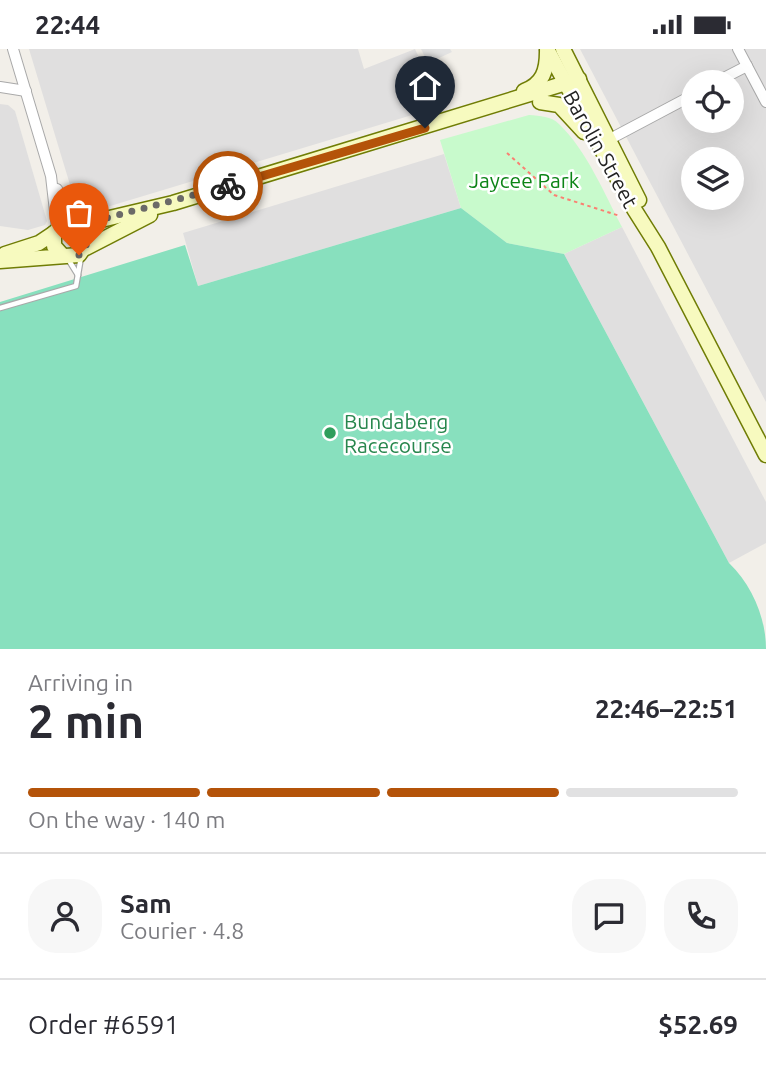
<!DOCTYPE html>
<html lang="en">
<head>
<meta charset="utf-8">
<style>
  body { margin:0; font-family:Ubuntu,sans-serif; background:#f7f7f7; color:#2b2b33; height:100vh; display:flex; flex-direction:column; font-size:26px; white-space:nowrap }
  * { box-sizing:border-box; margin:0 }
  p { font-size:23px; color:#7c7c81 }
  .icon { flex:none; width:38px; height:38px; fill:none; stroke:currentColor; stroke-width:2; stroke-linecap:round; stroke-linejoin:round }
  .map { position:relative; height:600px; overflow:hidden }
  .side { display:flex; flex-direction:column; background:#fff; flex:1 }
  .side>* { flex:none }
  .controls { position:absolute; left:681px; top:21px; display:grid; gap:14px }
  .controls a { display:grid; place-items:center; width:63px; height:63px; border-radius:50%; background:#fff; box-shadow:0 7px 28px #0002; font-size:35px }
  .pin { position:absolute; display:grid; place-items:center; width:60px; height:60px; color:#fff; margin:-72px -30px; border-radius:50% 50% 50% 0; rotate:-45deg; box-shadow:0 0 7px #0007 }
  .pin .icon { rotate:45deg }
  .courier { position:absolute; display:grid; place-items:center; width:70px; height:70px; margin:-35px; border:5px solid #b45309; border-radius:50%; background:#fff; color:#222; box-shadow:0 2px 9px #0007 }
  .summary em { font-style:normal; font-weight:700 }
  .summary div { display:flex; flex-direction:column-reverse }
  .summary { display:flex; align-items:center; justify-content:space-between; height:119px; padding:0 28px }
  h1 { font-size:46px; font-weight:700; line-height:52px }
  .bar { display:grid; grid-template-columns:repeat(4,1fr); gap:10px 7px; align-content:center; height:84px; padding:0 28px }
  .bar i { height:9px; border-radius:5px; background:#e1e1e2 }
  .bar .selected { background:#b45309 }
  .bar p { grid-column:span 4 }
  .line { display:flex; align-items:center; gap:18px; padding:0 28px; border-top:2px solid #e1e1e2 }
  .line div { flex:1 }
  .round { display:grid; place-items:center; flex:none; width:74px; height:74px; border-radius:28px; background:#f7f7f7 }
  .status { display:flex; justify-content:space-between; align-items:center; height:49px; padding:0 35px; background:#fff; direction:ltr }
  .status svg { height:19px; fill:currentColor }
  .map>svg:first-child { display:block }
  .residential { fill:#e0dfdf; fill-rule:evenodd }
  .park { fill:#c8facc }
  .pitch { fill:#88e0be }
  .parking { fill:#e2e2e2 }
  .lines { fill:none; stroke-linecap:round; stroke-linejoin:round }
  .lane-casing { stroke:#a9a9a9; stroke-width:7 }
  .street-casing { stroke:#a9a9a9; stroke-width:12 }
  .secondary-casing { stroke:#707d05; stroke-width:17 }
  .path { stroke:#fa8072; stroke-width:2; stroke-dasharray:3.5 3.5; stroke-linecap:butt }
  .lane { stroke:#fff; stroke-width:4.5 }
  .street { stroke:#fff; stroke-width:10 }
  .secondary { stroke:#f7fabf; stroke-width:14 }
  .done { stroke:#6b6a68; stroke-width:7; stroke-dasharray:0 12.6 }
  .route { stroke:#b45309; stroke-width:9 }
  .leisure-dot { fill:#2e9e5b; stroke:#fff; stroke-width:2.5 }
  .labels { text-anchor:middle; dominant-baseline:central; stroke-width:5; stroke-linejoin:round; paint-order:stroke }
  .street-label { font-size:21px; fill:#222; stroke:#fff }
  .park-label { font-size:21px; fill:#0c8416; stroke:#fff }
  .leisure-label { font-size:21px; fill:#27864d; stroke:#fff; text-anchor:start }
</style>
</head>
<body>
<div class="status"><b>22:44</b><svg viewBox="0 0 49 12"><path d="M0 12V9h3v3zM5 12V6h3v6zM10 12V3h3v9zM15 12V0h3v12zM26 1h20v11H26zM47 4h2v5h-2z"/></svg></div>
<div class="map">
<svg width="766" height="600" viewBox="0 0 766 600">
  <rect width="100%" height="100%" fill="#f2efe9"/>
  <g class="residential">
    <path d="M 29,0 L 358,0 L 364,20 L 415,0 L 442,57 L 87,164 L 77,159 Z"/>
    <path d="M 580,0 L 766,0 L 766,353 L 643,120 ZM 693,33 L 732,33 L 732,72 L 693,72 ZM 693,110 L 732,110 L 732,149 L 693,149 Z"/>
    <path d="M 0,55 L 8,56 L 15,62 L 47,172 L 45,176 L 28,181 L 0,177 Z"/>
    <path d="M 444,105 L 461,159 L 198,237 L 183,184 Z"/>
    <path d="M 622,178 L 766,453 L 766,494 L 729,514 L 564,205 Z"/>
  </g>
  <path class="park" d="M 529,66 C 540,67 551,67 559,75 C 587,102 604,144 622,178 L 564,205 L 507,194 L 461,159 L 440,91 Z"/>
  <path class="pitch" d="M 461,159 L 507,194 L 564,205 L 729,514 C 752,536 766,569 766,600 L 0,600 L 0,253 L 185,196 L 198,237 Z"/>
  <path class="parking" d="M 421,0 L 450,0 L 452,3 L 428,14 Z"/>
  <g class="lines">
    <g class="lane-casing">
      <g id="lane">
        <path d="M 68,210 L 78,226"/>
        <path d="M 0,259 L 76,237 L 81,208"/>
      </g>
    </g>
    <g class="street-casing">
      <g id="street">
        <path d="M 13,0 L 51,127 L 57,180"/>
        <path d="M 738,0 L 766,53"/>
        <path d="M 716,33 L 747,17"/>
        <path d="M 0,38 L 26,42"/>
        <path d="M 610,90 L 693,46"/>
        <path d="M 57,140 L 76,175"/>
      </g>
    </g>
    <g class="secondary-casing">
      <g id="secondary">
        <path d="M 547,0 L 634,160 L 658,198 L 766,406"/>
        <path d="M 563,0 L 639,151"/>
        <path d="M 524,42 C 543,35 547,21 547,3"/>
        <path d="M 540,53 L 559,56 L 584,83"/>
        <path d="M 80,176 L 173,154 L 579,30"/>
        <path d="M 86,199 L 150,166"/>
        <path d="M 5,205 L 39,194 L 54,184"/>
        <path d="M 0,212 L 79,206 L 88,193 L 80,176 L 66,174 L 54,184 L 54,197 L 63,207"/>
      </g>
    </g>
    <path class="path" d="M 507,104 L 554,146 L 620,167"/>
    <use href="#lane" class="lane"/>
    <use href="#street" class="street"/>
    <use href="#secondary" class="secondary"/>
  </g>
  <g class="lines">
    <path class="done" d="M 79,206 L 88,193 L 80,176 L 228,137"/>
    <path class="route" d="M 228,137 L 425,79"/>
  </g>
  <circle class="leisure-dot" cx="330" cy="384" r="7"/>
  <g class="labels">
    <g class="street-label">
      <text transform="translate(601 100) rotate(61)">Barolin Street</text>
    </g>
    <g class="park-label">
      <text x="524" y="131">Jaycee Park</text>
    </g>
    <g class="leisure-label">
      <text x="344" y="372">Bundaberg<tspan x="344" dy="24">Racecourse</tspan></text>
    </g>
  </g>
</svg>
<div class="controls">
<a><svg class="icon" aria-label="locate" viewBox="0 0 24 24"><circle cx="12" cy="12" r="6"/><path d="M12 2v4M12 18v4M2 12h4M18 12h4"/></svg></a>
<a><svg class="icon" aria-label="layers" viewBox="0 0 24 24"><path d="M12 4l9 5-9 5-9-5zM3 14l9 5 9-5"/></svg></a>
</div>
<div class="pin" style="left:79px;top:206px;background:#ea580c"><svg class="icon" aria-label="bag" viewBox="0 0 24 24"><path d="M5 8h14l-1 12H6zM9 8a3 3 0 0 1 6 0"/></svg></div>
<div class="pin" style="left:425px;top:79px;background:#1f2937"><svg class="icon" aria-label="home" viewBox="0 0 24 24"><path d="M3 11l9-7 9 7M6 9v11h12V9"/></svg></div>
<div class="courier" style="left:228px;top:137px"><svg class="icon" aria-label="bike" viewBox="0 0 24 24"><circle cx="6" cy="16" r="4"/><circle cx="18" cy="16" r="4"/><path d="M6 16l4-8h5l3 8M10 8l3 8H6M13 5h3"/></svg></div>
</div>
<section class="side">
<div class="summary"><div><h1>2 min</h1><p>Arriving in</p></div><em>22:46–22:51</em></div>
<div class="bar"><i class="selected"></i><i class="selected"></i><i class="selected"></i><i></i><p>On the way · 140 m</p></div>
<div class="line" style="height:126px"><a class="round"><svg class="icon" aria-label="person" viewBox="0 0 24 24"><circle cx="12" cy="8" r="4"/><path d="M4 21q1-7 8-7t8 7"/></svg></a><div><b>Sam</b><p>Courier · 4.8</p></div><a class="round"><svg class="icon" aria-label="chat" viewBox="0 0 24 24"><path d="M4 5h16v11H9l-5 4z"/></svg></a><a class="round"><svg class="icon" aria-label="phone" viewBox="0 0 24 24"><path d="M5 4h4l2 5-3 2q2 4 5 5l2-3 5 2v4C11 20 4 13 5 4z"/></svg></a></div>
<div class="line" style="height:91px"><div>Order #6591</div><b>$52.69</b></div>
</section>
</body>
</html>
